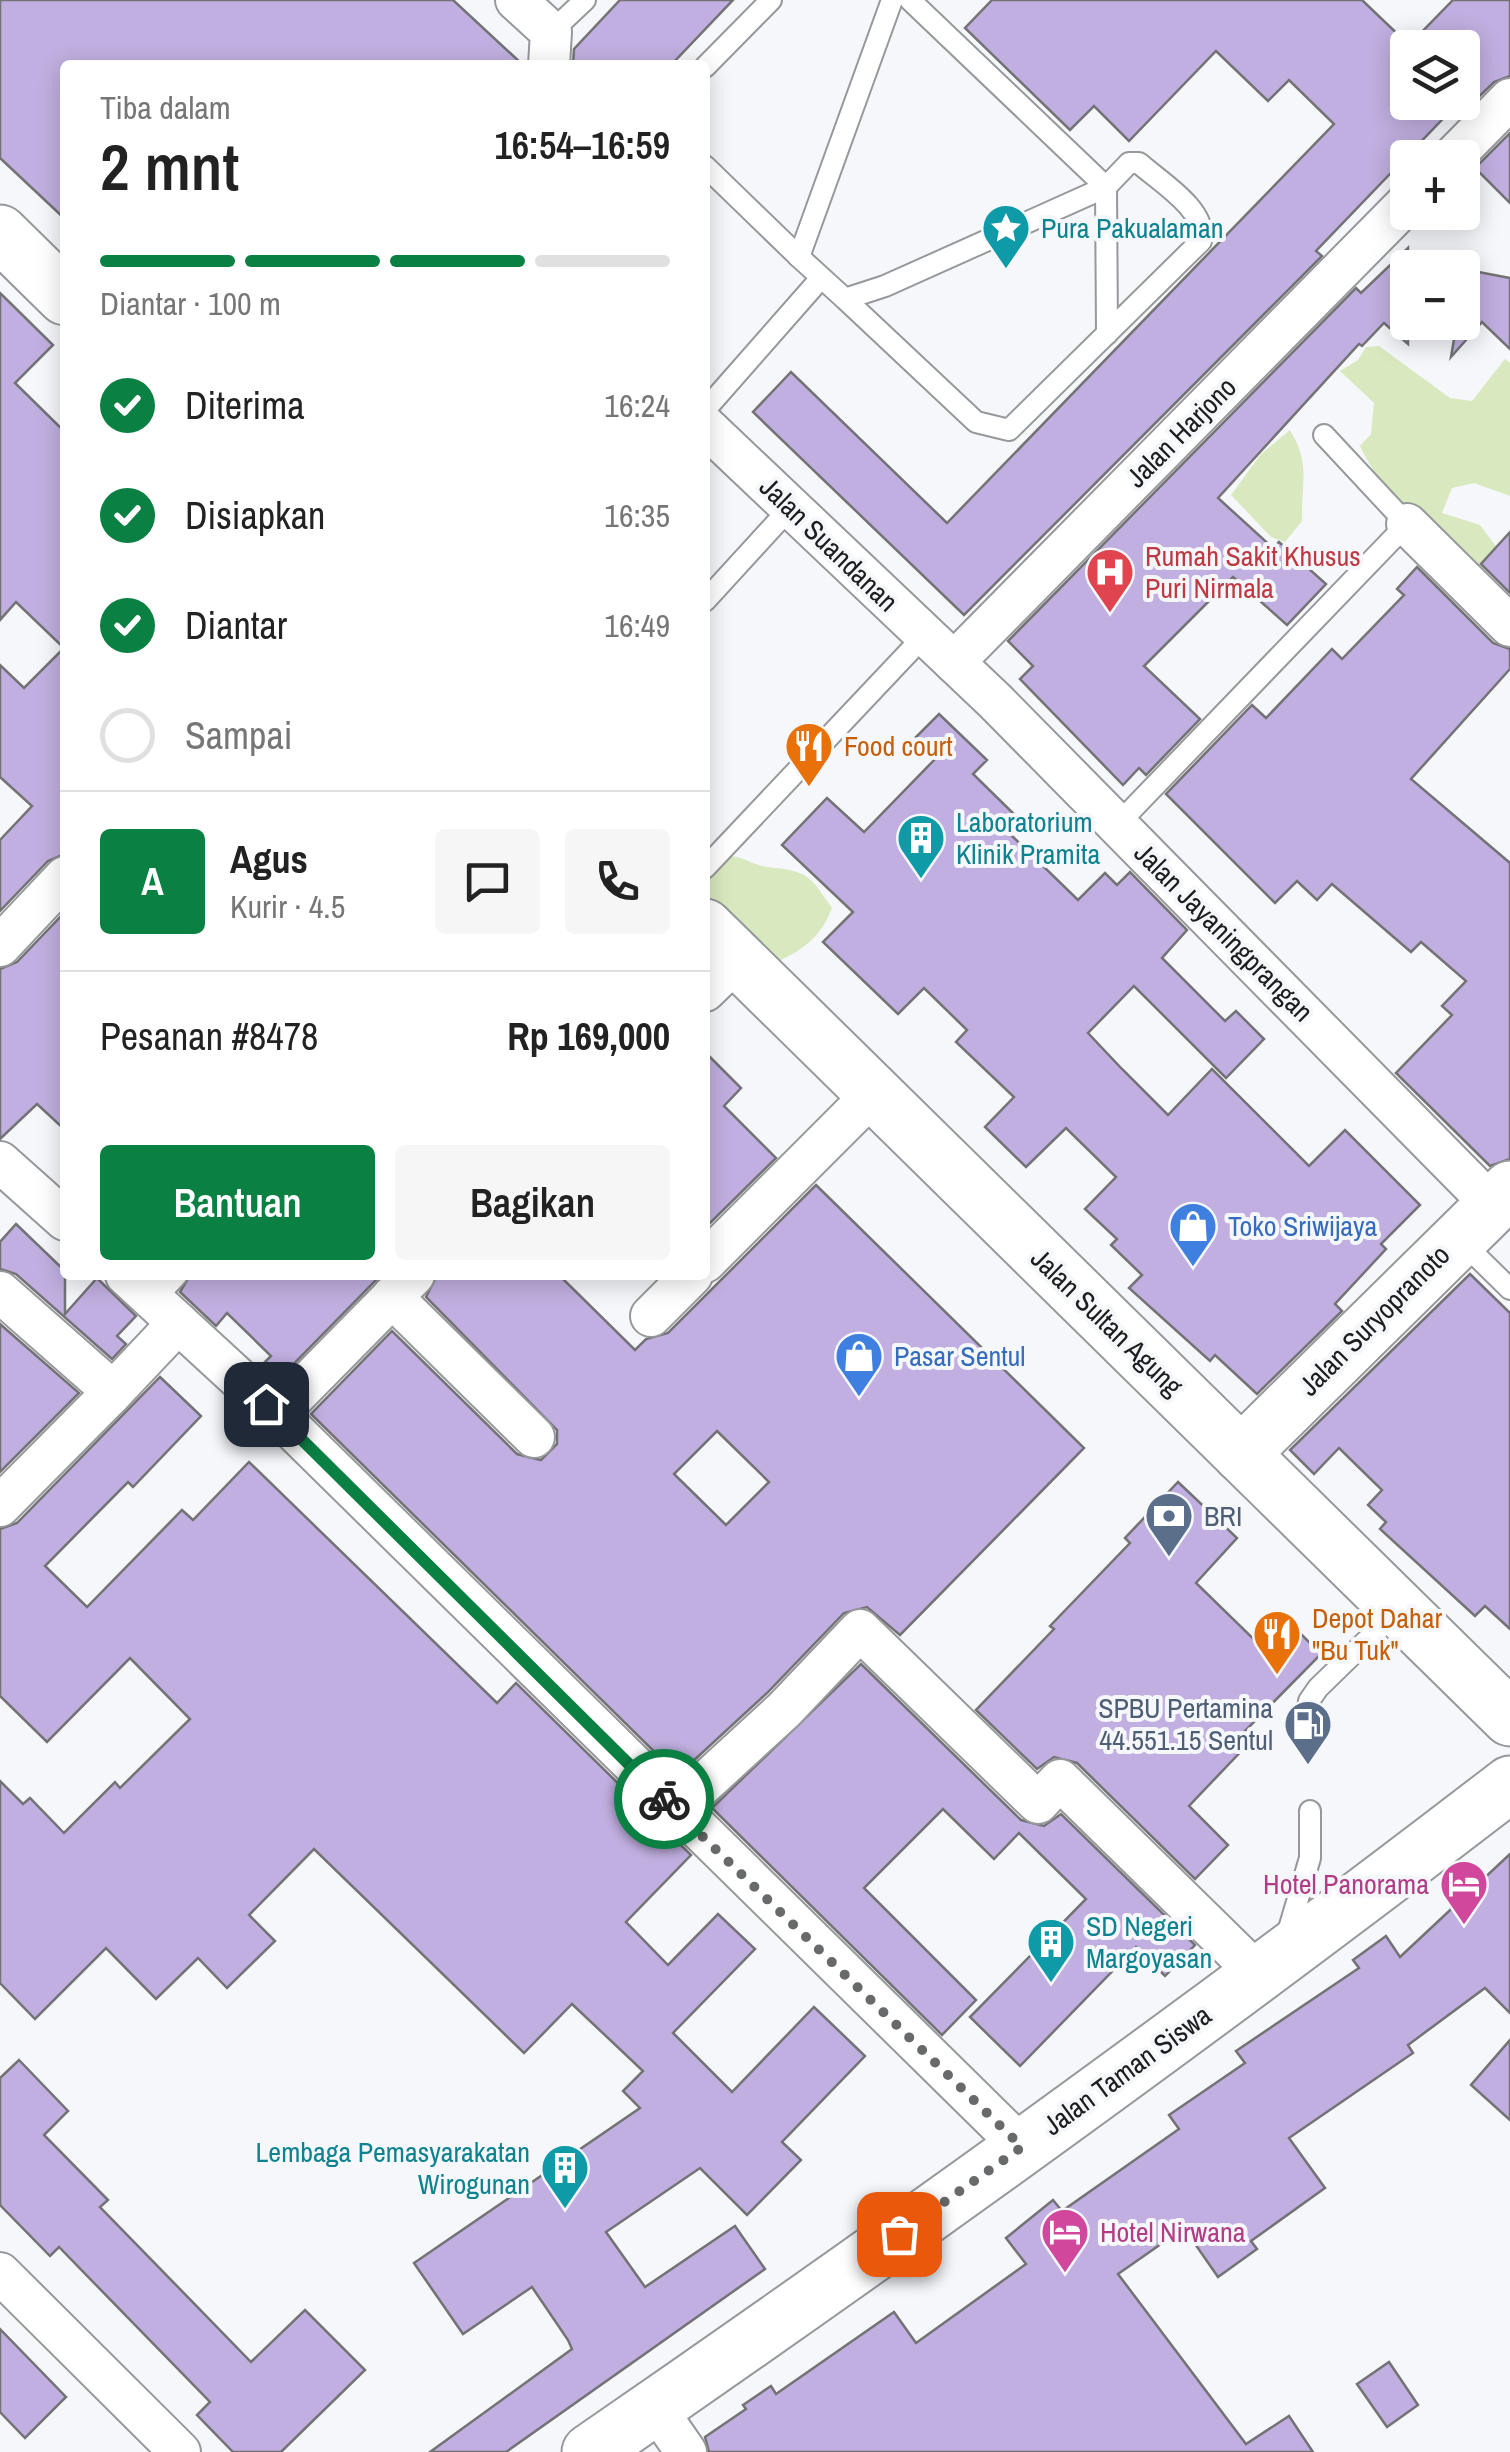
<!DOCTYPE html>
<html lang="id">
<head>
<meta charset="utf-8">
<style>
  body { margin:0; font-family:"Archivo Narrow",sans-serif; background:#f6f6f6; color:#222; height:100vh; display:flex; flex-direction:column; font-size:38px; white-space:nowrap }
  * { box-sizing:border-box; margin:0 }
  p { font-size:32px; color:#767676 }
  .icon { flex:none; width:55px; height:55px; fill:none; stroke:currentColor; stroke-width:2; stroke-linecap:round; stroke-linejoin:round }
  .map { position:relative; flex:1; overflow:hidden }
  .sheet { position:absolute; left:60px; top:60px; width:650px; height:1220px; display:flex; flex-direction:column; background:#fff; border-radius:10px; box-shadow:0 5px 25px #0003 }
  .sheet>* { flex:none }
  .tools { position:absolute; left:1390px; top:30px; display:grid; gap:20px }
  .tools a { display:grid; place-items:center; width:90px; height:90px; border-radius:10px; background:#fff; box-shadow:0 5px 25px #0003; font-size:50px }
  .pin { position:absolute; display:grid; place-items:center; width:85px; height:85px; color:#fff; margin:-42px; border-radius:20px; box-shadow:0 5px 15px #0006 }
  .courier { position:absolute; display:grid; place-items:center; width:100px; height:100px; margin:-50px; border:8px solid #0b8043; border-radius:50%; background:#fff; color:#222; box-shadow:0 2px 12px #0007 }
  .summary em { font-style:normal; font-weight:600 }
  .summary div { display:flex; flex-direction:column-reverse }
  .summary { display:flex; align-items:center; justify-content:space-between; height:170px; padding:0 40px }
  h1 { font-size:65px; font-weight:600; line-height:75px }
  .bar { display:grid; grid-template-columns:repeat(4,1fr); gap:15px 10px; align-content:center; height:120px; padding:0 40px }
  .bar i { height:12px; border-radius:8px; background:#e0e0e0 }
  .bar .active { background:#0b8043 }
  .bar p { grid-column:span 4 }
  .line { display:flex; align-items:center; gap:25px; padding:0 40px; border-top:2px solid #e0e0e0 }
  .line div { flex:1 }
  .round { display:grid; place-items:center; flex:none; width:105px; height:105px; border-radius:10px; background:#f6f6f6 }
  ol { padding:0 40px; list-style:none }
  li { display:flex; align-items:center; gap:30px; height:110px }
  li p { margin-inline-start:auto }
  li .icon { padding:10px; border-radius:50%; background:#0b8043; color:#fff; stroke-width:4 }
  li:last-child { color:#767676 }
  li i { width:55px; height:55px; border:5px solid #e0e0e0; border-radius:50% }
  .cta { display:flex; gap:20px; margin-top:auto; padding:20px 40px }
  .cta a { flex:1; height:115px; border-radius:10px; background:#0b8043; color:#fff; font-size:40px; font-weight:600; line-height:115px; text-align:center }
  .cta a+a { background:#f6f6f6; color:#222 }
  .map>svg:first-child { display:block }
  .green { fill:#d9e9bf }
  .building { fill:#c0afe0; stroke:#737275; stroke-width:2.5; fill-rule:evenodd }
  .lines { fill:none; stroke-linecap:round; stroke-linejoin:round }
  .lane-casing { stroke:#96989c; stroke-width:24 }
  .street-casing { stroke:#96989c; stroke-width:44 }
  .secondary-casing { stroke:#96989c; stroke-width:59 }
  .primary-casing { stroke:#96989c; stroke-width:59 }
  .lane { stroke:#fff; stroke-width:20 }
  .street { stroke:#fff; stroke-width:40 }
  .secondary { stroke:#fff; stroke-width:55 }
  .primary { stroke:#fff; stroke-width:55 }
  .done { stroke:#68696b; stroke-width:10; stroke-dasharray:0 18 }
  .route { stroke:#0b8043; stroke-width:12 }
  .labels { text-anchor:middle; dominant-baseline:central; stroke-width:8; stroke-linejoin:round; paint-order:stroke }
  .culture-label { font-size:28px; fill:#0d838f; stroke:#f5f7fb; text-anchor:start }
  .street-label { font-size:28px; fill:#1c1d1e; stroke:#f5f7fb }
  .health-label { font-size:28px; fill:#be3a42; stroke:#f5f7fb; text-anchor:start }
  .food-label { font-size:28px; fill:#c56008; stroke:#f5f7fb; text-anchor:start }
  .shop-label { font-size:28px; fill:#366cbe; stroke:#f5f7fb; text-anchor:start }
  .service-label { font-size:28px; fill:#4e5e75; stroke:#f5f7fb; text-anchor:start }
  .hotel-label { font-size:28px; fill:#b23c85; stroke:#f5f7fb; text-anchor:end }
</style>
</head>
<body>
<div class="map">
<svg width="1510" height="2452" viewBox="0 0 1510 2452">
  <rect width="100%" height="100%" fill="#f5f7fb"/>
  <g class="green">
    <path d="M 1379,346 L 1450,398 L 1472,401 L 1505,359 L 1510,363 L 1510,496 L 1474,483 L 1452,488 L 1442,513 L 1480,525 L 1498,549 L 1493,571 C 1442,560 1381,492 1360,446 L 1371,434 L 1374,403 L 1340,371 L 1358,360 L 1366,347 Z"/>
    <path d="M 1290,430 C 1311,464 1301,482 1302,521 L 1285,542 L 1271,537 L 1231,495 L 1261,454 Z"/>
    <path d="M 728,856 C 744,856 752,865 767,867 C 807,871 809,874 832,908 C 822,935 804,950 778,961 L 705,907 L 705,870 Z"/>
  </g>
  <g class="building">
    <path d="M 0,0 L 453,0 L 523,65 L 65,65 L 65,219 L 0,158 Z"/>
    <path d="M 620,0 L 733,0 L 671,65 L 573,65 L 574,49 Z"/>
    <path d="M 992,0 L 1362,0 L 1409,45 L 1453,0 L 1510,0 L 1510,76 L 1494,82 L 1462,113 L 1462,48 L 1408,48 L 1408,102 L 1459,102 L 1316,251 L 1322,256 L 964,615 L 753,412 L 791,372 L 947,523 L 1334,124 L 1289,80 L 1268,101 L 1216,51 L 1129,141 L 1094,106 L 1070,130 L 965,28 Z"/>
    <path d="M 1510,133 L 1510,203 L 1475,168 Z"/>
    <path d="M 1408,248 L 1408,344 L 1384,323 L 1362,346 L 1359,344 L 1218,498 L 1273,548 L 1279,542 L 1326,584 L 1287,625 L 1233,577 L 1144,666 L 1200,719 L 1146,775 L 1139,768 L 1123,785 L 1020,679 L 1033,666 L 1008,641 L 1356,288 L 1361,293 Z"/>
    <path d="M 1468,270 L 1510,278 L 1510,349 L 1482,322 L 1451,357 L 1457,322 L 1462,322 Z"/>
    <path d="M 0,293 L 53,345 L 15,383 L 65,432 L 65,854 L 48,861 L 0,911 L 0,840 L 32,806 L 0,777 L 0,665 L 24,688 L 64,648 L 16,602 L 0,620 Z"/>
    <path d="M 1510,532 L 1510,593 L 1481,564 Z"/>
    <path d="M 1417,567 L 1493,643 L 1510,649 L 1510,669 L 1411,779 L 1510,863 L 1510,1159 L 1490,1166 L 1396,1073 L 1452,1015 L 1442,1006 L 1466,981 L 1421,942 L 1411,952 L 1332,884 L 1317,900 L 1297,881 L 1275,903 L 1166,794 L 1252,705 L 1266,718 L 1332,649 L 1342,659 L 1404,595 L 1397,589 Z"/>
    <path d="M 939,714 L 987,760 L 973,774 L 1018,818 L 1006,830 L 1078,900 L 1105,873 L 1117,885 L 1130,872 L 1187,930 L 1162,958 L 1225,1021 L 1236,1011 L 1264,1039 L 1226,1078 L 1134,986 L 1088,1033 L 1122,1069 L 1168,1115 L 1212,1069 L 1309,1166 L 1345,1130 L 1420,1205 L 1381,1244 L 1386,1249 L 1335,1304 L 1342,1311 L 1257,1394 L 1215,1355 L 1210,1361 L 1129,1288 L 1142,1275 L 1111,1245 L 1117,1239 L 1085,1209 L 1116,1177 L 1066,1128 L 1026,1167 L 985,1127 L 1014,1097 L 956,1042 L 967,1030 L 924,988 L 898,1014 L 823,942 L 853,912 L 782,845 L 827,798 L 864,832 L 937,757 L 916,737 Z"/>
    <path d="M 65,912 L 65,1130 L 37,1104 L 0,1139 L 0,969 L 17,962 Z"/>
    <path d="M 705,1052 L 741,1088 L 724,1106 L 776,1158 L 705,1228 Z"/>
    <path d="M 816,1185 L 1084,1448 L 900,1635 L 867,1607 L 844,1613 L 767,1693 L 678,1775 L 311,1414 L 392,1331 L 517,1454 L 541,1460 L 557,1444 L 557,1430 L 426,1297 L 437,1275 L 559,1275 L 635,1350 L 646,1339 L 668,1333 ZM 717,1431 L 769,1482 L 726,1525 L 674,1474 Z"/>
    <path d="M 16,1224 L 65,1271 L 65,1314 L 97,1278 L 136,1316 L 117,1336 L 126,1344 L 112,1359 L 16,1274 L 0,1269 L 0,1242 Z"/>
    <path d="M 1470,1274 L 1510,1313 L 1510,1629 L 1485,1606 L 1475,1616 L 1380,1529 L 1386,1522 L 1368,1505 L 1382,1490 L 1339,1448 L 1314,1474 L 1290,1450 Z"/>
    <path d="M 190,1275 L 381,1275 L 278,1380 L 262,1365 L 271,1356 L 227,1313 L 216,1326 L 180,1292 Z"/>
    <path d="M 0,1324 L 79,1393 L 0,1472 Z"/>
    <path d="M 160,1377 L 201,1416 L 133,1487 L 128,1482 L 45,1566 L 87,1607 L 182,1510 L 193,1520 L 249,1462 L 497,1703 L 516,1683 L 691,1855 L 626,1922 L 668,1965 L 718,1914 L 755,1949 L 673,2033 L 732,2092 L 814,2007 L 865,2056 L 782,2142 L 801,2160 L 747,2215 L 700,2168 L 606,2232 L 645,2287 L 735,2226 L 765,2269 L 506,2452 L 430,2452 L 572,2349 L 568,2340 L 532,2287 L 463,2334 L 414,2263 L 640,2108 L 623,2091 L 643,2071 L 572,2004 L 524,2053 L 314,1849 L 249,1915 L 275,1941 L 227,1988 L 198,1958 L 156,1999 L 106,1948 L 35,2019 L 0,1983 L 0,1781 L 23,1804 L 30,1798 L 64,1833 L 115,1782 L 120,1788 L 190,1719 L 130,1658 L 47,1742 L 0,1696 L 0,1529 L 17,1523 Z"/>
    <path d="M 1178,1482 L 1237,1538 L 1196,1583 L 1273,1658 L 1299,1632 L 1321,1654 L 1239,1737 L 1247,1745 L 1189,1806 L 1228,1845 L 1195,1879 L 1077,1763 L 1054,1757 L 1037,1769 L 976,1710 L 1054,1629 L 1050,1626 L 1130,1543 L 1125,1538 Z"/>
    <path d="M 861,1664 L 1021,1820 L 1044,1826 L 1061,1814 L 1195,1945 L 1165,1976 L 1136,1947 L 1020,2066 L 970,2017 L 1086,1899 L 1019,1833 L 994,1859 L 943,1809 L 864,1888 L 976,2000 L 942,2035 L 712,1808 Z"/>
    <path d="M 1510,1854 L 1510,2013 L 1485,1988 L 1408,2045 L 1413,2053 L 1289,2138 L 1325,2188 L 1251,2241 L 1257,2249 L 1218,2277 L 1184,2228 L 1118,2274 L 1246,2444 L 1289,2416 L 1313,2452 L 709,2452 L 705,2437 L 746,2409 L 743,2405 L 771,2386 L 776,2394 L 894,2312 L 916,2343 L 1026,2264 L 1006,2238 L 1053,2200 L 1062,2211 L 1179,2129 L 1169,2115 L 1245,2063 L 1236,2051 L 1359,1968 L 1353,1960 L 1386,1936 L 1400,1957 Z"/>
    <path d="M 1510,2040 L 1510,2120 L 1471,2085 Z"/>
    <path d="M 19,2060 L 68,2111 L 44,2135 L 108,2200 L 100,2207 L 251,2362 L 305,2310 L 365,2370 L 281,2452 L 233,2452 L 197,2415 L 210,2402 L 59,2247 L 50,2256 L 0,2205 L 0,2078 Z"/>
    <path d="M 0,2329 L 66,2397 L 25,2438 L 0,2412 Z"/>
    <path d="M 1389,2362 L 1418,2405 L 1387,2427 L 1357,2384 Z"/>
  </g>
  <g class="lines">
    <g class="lane-casing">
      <g id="lane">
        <path d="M 910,0 L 1106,187 L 1107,334"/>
        <path d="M 551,32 L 585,0"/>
        <path d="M 705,67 L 771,0"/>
        <path d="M 705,166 L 799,257"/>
        <path d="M 845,299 L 976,422 L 1009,430 L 1201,241 C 1208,210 1160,182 1139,163 L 1129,163 L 1106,187 L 885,286 L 845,299 L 799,257 L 892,0"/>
        <path d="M 705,410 L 821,278"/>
        <path d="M 705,601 L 791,507"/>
        <path d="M 1117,825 L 1407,524 L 1324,435"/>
        <path d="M 705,868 L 925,635"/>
        <path d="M 1459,1239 L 1510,1289"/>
        <path d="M 153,1301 L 177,1275"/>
        <path d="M 1306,1723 L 1309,1701 L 1318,1688 L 1397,1611"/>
        <path d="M 1286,1939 L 1310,1858 L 1310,1811"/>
      </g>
    </g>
    <g class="street-casing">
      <g id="street">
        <path d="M 516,0 L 551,32 L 549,65"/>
        <path d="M 1452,158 L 1510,99"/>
        <path d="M 705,426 L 995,701 L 1492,1205"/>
        <path d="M 1407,524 L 1510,626"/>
        <path d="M 954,662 L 1408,202"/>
        <path d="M 0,946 L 65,877"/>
        <path d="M 705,991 L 738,959"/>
        <path d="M 0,1162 L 65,1220"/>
        <path d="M 705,1262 L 874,1093"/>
        <path d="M 126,1275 L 277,1414 L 1022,2147"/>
        <path d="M 0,1292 L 101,1381 L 110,1395 L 0,1506"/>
        <path d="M 392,1297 L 534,1437"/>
        <path d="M 651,1316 L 692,1275"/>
        <path d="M 110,1395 L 178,1323"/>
        <path d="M 277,1414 L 414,1275"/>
        <path d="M 675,1810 L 784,1710 L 860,1630 L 1038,1803 L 1060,1780 L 1258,1974"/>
        <path d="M 0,2273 L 180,2452"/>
        <path d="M 655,2407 L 686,2452"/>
      </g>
    </g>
    <g class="secondary-casing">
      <g id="secondary">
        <path d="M 1241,1454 L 1510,1189"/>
        <path d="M 590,2452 C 902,2237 1210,2015 1510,1784"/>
      </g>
    </g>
    <g class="primary-casing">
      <g id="primary">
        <path d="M 0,233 L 65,297"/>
        <path d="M 705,927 L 1510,1718"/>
      </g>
    </g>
    <use href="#lane" class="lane"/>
    <use href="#street" class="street"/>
    <use href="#secondary" class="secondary"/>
    <use href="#primary" class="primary"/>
  </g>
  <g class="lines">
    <path class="done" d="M 664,1799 L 1022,2147 L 899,2234"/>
    <path class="route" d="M 266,1404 L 664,1799"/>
  </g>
  <defs>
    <g id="sight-pin" transform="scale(2.5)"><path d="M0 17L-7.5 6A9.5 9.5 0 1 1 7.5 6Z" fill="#0f9aa8" stroke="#f5f7fb"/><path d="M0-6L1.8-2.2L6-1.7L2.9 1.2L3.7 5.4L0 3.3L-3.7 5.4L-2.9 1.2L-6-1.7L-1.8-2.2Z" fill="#fff"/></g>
    <g id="hospital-pin" transform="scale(2.5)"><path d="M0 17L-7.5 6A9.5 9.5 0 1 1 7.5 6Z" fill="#e0444e" stroke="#f5f7fb"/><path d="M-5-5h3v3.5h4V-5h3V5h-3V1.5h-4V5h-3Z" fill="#fff"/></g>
    <g id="restaurant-pin" transform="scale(2.5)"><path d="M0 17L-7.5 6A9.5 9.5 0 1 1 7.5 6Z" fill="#e8710a" stroke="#f5f7fb"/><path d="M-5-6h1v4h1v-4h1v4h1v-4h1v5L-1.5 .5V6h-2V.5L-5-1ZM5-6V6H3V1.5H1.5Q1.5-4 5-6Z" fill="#fff"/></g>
    <g id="building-pin" transform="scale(2.5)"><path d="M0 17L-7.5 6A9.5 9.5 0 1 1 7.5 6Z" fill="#0f9aa8" stroke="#f5f7fb"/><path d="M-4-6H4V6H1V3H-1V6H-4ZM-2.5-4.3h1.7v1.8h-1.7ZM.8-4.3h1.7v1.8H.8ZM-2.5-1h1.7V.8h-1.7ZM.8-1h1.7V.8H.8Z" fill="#fff"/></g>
    <g id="shop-pin" transform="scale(2.5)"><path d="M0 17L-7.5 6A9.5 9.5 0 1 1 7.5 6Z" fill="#3f7fe0" stroke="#f5f7fb"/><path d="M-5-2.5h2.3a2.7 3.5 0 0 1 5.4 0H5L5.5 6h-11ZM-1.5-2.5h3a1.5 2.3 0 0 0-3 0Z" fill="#fff"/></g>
    <g id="bank-pin" transform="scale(2.5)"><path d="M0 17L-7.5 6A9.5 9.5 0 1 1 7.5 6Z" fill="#5c6f8a" stroke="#f5f7fb"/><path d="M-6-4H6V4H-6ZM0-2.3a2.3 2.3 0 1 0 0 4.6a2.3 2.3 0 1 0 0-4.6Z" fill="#fff"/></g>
    <g id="fuel-pin" transform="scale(2.5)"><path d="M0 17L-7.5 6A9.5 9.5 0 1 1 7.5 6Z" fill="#5c6f8a" stroke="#f5f7fb"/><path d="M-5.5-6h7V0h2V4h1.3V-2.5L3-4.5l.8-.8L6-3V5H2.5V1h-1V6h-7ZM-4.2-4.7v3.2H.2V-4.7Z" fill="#fff"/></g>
    <g id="hotel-pin" transform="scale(2.5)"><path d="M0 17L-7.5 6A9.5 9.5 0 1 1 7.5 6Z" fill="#d1479c" stroke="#f5f7fb"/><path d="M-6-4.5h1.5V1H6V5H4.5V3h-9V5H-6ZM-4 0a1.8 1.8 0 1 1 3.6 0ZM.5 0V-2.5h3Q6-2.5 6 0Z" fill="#fff"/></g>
  </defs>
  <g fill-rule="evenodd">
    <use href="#sight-pin" x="1006" y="228"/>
    <use href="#hospital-pin" x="1110" y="572"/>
    <use href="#restaurant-pin" x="809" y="746"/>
    <use href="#building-pin" x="921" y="838"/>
    <use href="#shop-pin" x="1193" y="1226"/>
    <use href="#shop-pin" x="859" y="1356"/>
    <use href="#bank-pin" x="1169" y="1516"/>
    <use href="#restaurant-pin" x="1277" y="1634"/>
    <use href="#fuel-pin" x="1308" y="1724"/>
    <use href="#hotel-pin" x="1464" y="1884"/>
    <use href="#building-pin" x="1051" y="1942"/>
    <use href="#building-pin" x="565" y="2168"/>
    <use href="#hotel-pin" x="1065" y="2232"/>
  </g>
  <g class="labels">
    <g class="culture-label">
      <text x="1041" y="228">Pura Pakualaman</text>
      <text x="956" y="822">Laboratorium<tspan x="956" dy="32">Klinik Pramita</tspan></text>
      <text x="1086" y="1926">SD Negeri<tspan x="1086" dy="32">Margoyasan</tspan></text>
      <text x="530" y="2152" text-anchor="end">Lembaga Pemasyarakatan<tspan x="530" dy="32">Wirogunan</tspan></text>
    </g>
    <g class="street-label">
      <text transform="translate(1181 432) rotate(-45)">Jalan Harjono</text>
      <text transform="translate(829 544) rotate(44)">Jalan Suandanan</text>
      <text transform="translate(1224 932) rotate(45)">Jalan Jayaningprangan</text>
      <text transform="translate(1374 1320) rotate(-45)">Jalan Suryopranoto</text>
      <text transform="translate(1107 1322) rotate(44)">Jalan Sultan Agung</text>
      <text transform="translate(1127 2070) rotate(-36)">Jalan Taman Siswa</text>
    </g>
    <g class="health-label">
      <text x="1145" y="556">Rumah Sakit Khusus<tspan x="1145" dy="32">Puri Nirmala</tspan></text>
    </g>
    <g class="food-label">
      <text x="844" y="746">Food court</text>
      <text x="1312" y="1618">Depot Dahar<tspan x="1312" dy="32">"Bu Tuk"</tspan></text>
    </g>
    <g class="shop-label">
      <text x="1228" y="1226">Toko Sriwijaya</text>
      <text x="894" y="1356">Pasar Sentul</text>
    </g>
    <g class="service-label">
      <text x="1204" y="1516">BRI</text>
      <text x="1273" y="1708" text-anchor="end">SPBU Pertamina<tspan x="1273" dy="32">44.551.15 Sentul</tspan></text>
    </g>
    <g class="hotel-label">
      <text x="1429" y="1884">Hotel Panorama</text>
      <text x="1100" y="2232" text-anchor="start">Hotel Nirwana</text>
    </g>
  </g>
</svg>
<div class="tools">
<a><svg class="icon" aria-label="layers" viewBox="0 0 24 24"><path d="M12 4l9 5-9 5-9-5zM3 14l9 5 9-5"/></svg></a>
<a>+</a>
<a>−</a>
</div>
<div class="pin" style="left:899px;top:2234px;background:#ea580c"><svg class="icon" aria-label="bag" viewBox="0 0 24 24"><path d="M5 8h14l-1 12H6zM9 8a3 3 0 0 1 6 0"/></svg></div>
<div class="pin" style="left:266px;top:1404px;background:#1f2937"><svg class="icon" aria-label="home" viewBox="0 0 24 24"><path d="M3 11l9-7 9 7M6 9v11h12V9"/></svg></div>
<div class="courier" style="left:664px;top:1799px"><svg class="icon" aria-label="bike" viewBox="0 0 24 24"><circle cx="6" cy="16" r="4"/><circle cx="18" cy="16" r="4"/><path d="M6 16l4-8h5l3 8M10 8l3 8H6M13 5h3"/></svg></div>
<section class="sheet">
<div class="summary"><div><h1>2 mnt</h1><p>Tiba dalam</p></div><em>16:54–16:59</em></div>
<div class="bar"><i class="active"></i><i class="active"></i><i class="active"></i><i></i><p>Diantar · 100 m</p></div>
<ol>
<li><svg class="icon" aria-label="check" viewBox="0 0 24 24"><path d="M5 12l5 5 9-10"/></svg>Diterima<p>16:24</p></li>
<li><svg class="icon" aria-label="check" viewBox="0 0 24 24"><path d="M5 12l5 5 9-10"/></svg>Disiapkan<p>16:35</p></li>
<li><svg class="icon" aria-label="check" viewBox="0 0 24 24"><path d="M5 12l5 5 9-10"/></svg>Diantar<p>16:49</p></li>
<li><i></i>Sampai</li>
</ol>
<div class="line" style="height:180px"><b class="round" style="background:#0b8043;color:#fff">A</b><div><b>Agus</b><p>Kurir · 4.5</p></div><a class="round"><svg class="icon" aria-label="chat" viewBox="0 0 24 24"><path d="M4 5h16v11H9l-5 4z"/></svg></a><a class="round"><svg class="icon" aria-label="phone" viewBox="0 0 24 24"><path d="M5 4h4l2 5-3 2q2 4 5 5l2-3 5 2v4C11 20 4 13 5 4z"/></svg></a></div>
<div class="line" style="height:130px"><div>Pesanan #8478</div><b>Rp 169,000</b></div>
<div class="cta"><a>Bantuan</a><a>Bagikan</a></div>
</section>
</div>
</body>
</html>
